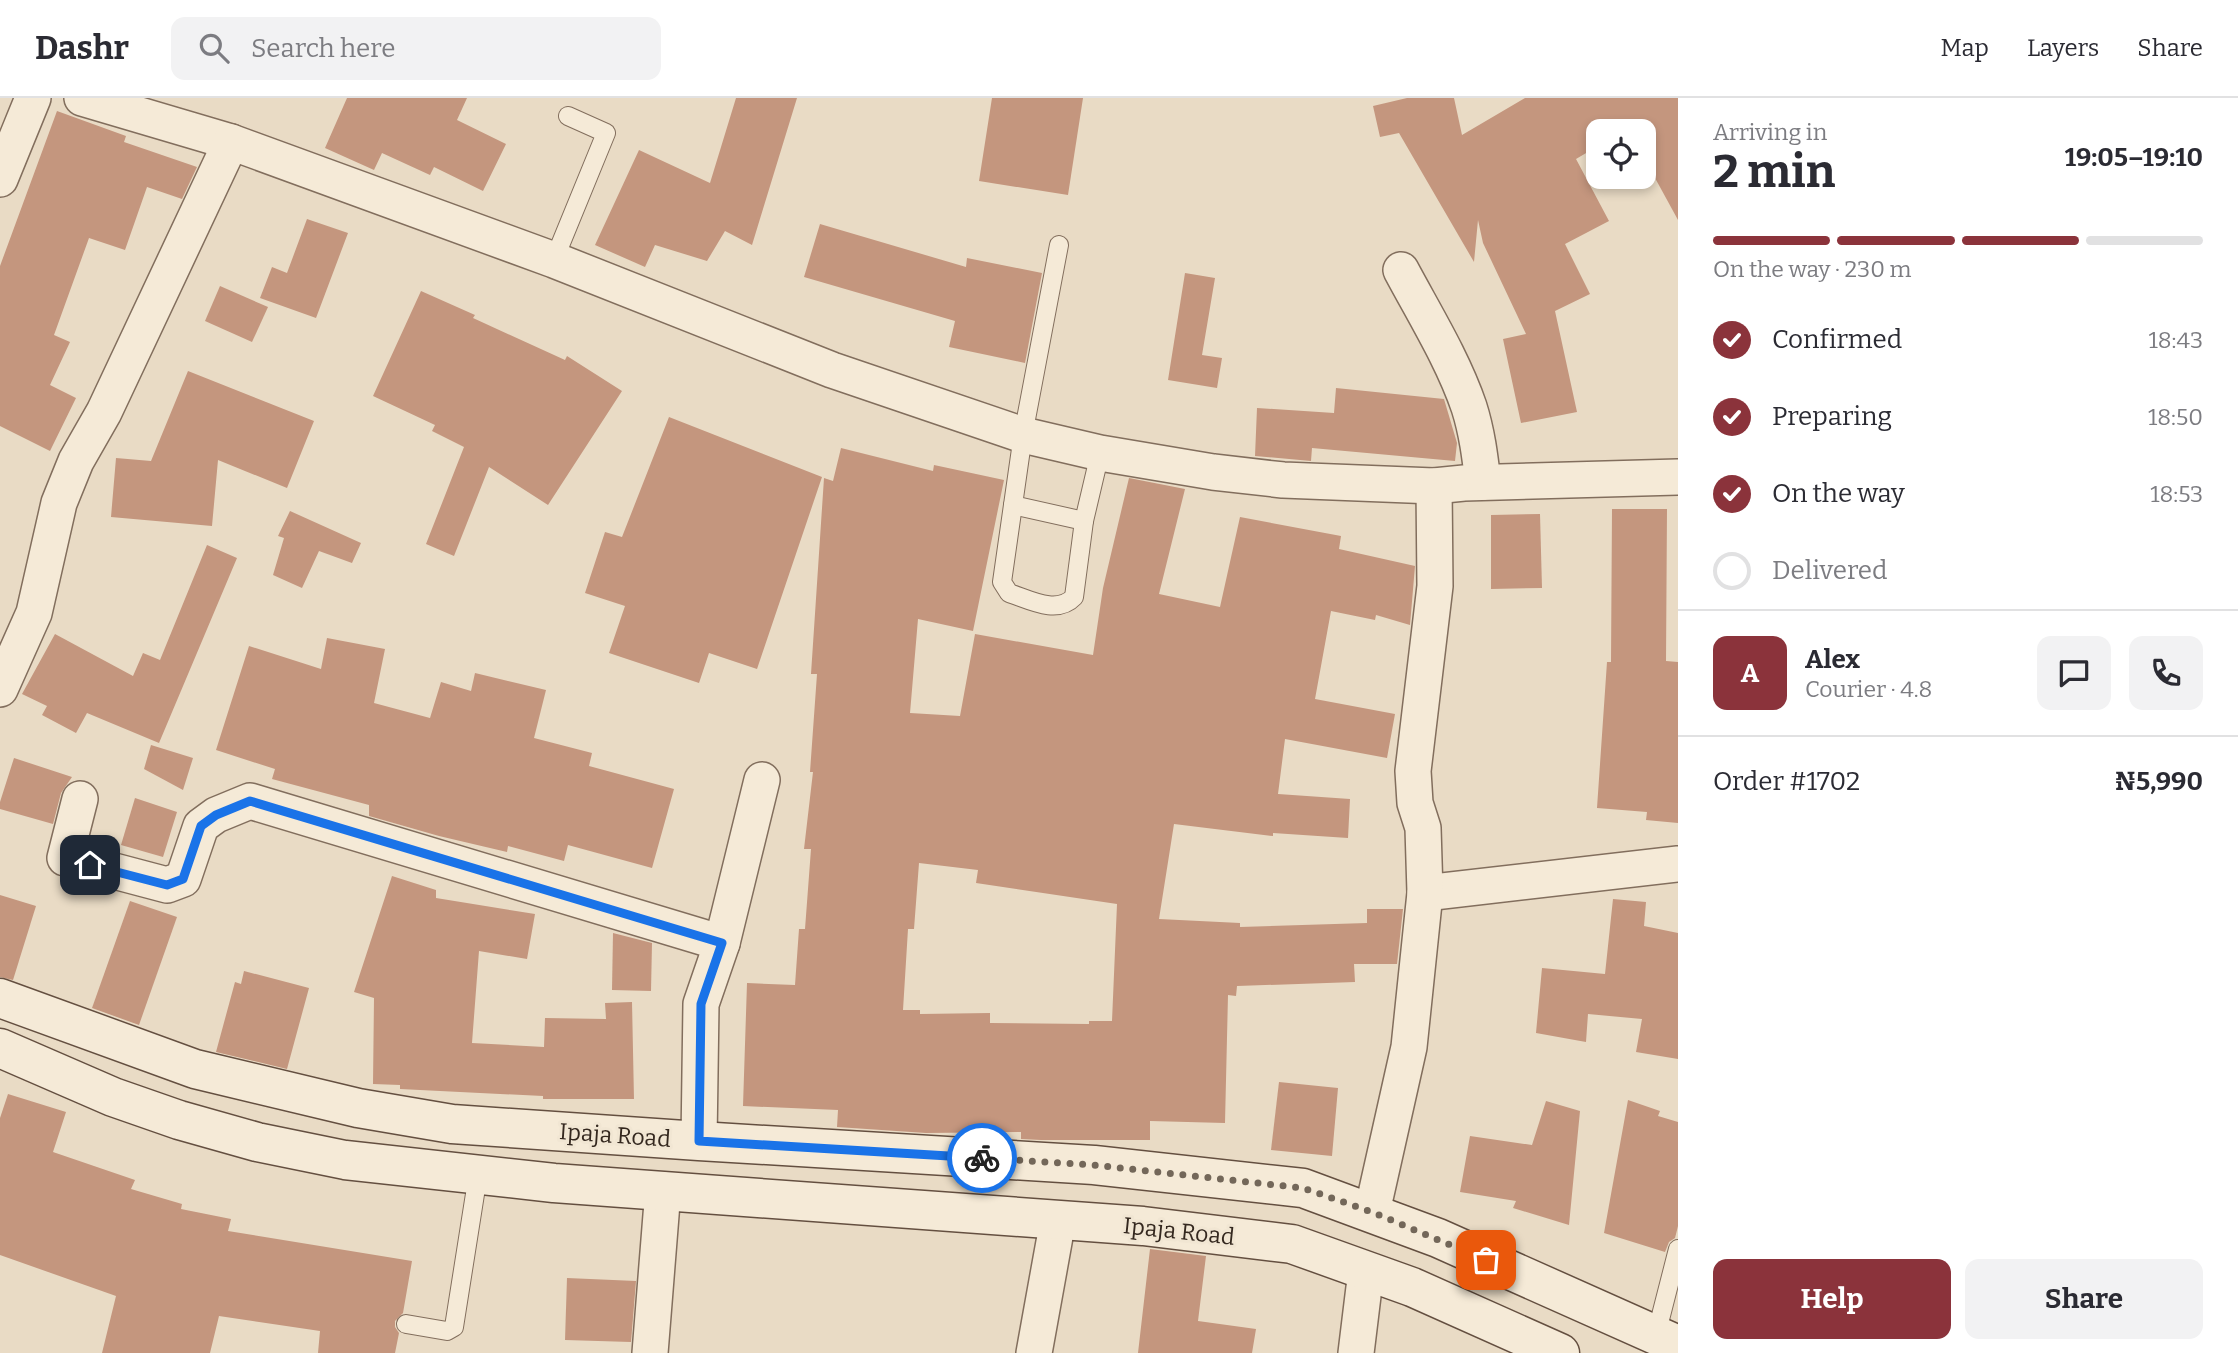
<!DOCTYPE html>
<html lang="en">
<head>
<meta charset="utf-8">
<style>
  body { margin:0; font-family:Bitter,serif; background:#f2f2f3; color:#2b2b33; height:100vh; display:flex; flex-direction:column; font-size:26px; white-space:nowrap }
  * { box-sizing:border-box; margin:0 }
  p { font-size:23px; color:#7c7c81 }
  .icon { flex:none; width:38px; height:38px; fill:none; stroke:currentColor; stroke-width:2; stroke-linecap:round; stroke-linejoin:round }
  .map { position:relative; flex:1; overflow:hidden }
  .sheet { display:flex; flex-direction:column; background:#fff; width:560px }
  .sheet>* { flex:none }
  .buttons { position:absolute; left:1586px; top:21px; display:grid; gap:14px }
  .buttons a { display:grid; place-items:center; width:70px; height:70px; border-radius:14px; background:#fff; box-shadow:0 4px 10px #0003; font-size:35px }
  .pin { position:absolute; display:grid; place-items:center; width:60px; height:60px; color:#fff; margin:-30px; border-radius:14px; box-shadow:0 4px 10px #0006 }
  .courier { position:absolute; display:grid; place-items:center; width:70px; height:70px; margin:-35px; border:5px solid #1a73e8; border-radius:50%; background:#fff; color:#222; box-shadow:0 2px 9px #0007 }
  .head em { font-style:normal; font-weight:700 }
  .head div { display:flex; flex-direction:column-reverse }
  .head { display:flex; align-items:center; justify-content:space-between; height:119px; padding:0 35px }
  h1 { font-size:46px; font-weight:700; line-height:52px }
  .bar { display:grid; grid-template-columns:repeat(4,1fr); gap:10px 7px; align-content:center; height:84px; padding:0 35px }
  .bar i { height:9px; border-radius:5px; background:#e1e1e2 }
  .bar .on { background:#8b333b }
  .bar p { grid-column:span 4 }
  .line { display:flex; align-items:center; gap:18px; padding:0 35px; border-top:2px solid #e1e1e2 }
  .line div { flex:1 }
  .round { display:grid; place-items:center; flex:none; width:74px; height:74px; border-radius:14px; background:#f2f2f3 }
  ol { padding:0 35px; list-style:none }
  li { display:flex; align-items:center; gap:21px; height:77px }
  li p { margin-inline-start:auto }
  li .icon { padding:7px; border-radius:50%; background:#8b333b; color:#fff; stroke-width:4 }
  li:last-child { color:#7c7c81 }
  li i { width:38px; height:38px; border:4px solid #e1e1e2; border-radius:50% }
  .cta { display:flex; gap:14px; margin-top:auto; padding:14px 35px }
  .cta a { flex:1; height:80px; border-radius:14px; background:#8b333b; color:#fff; font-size:28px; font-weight:700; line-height:80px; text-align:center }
  .cta a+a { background:#f2f2f3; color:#2b2b33 }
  header { display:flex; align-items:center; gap:42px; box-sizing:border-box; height:98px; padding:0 35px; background:#fff; border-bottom:2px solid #e1e1e2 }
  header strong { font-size:33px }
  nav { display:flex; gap:38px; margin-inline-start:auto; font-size:24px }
  .search { width:490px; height:63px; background:#f2f2f3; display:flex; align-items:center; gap:18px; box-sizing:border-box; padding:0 24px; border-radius:14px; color:#7c7c81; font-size:26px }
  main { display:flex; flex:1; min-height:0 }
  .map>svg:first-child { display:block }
  .building { fill:#c4967e; fill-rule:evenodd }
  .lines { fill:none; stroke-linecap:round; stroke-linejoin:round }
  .lane-casing { stroke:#826e5d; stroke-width:20 }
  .street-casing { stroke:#826e5d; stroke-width:38 }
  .secondary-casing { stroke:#644f40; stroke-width:41 }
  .lane { stroke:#f5ead7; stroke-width:18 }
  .street { stroke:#f5ead7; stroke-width:35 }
  .secondary { stroke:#f5ead7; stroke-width:38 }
  .done { stroke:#736759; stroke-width:7; stroke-dasharray:0 12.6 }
  .route { stroke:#1a73e8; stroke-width:9 }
  .labels { text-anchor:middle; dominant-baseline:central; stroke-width:6; stroke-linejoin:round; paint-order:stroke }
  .street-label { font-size:23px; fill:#34281f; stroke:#f1e6d3 }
</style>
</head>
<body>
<header>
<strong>Dashr</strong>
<div class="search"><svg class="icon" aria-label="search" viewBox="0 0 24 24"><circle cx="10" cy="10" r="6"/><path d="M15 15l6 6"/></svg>Search here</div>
<nav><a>Map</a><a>Layers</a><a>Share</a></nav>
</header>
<main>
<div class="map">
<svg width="1678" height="1255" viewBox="0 0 1678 1255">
  <rect width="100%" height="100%" fill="#e9dbc5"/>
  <g class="building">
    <path d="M 347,0 L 467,0 L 457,22 L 506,46 L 483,93 L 434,69 L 430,77 L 382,55 L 374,72 L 325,50 Z"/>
    <path d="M 736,0 L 797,0 L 752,147 L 725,133 L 707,163 L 655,147 L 645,169 L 595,147 L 639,52 L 710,85 Z"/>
    <path d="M 992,0 L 1083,0 L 1068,97 L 979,83 Z"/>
    <path d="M 1407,0 L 1454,0 L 1462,37 L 1525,0 L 1678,0 L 1678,122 L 1643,58 L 1643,33 L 1630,33 L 1628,29 L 1621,33 L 1598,33 L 1598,48 L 1576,61 L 1609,123 L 1565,146 L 1590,196 L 1555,213 L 1577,314 L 1521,325 L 1503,241 L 1526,236 L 1483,145 L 1478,122 L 1474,164 L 1399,35 L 1380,39 L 1373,8 Z"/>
    <path d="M 57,13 L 126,38 L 124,44 L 197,69 L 182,101 L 147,89 L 125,152 L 89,140 L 54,237 L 70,244 L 50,287 L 76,300 L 50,353 L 0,328 L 0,168 Z"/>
    <path d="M 307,121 L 348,135 L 316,220 L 260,200 L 272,169 L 287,175 Z"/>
    <path d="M 820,126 L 966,169 L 967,160 L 1042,175 L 1025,265 L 949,249 L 955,223 L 804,179 Z"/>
    <path d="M 1185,175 L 1215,180 L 1202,257 L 1222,260 L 1217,290 L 1168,282 Z"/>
    <path d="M 220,188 L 268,209 L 252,244 L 205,223 Z"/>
    <path d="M 421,193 L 475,217 L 473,220 L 565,262 L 567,258 L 622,293 L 548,407 L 489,369 L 454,458 L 426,446 L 464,349 L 432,333 L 435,327 L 373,298 Z"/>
    <path d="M 188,273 L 314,323 L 287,390 L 218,362 L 212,428 L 111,419 L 116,360 L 151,363 Z"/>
    <path d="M 1336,290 L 1444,301 L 1457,345 L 1455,363 L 1312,350 L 1311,363 L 1255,358 L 1257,310 L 1334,315 Z"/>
    <path d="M 669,319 L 822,379 L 757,571 L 709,555 L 699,585 L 609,555 L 625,508 L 585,495 L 605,434 L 622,439 Z"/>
    <path d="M 841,350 L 933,373 L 934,367 L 1004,382 L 973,533 L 918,521 L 910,615 L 960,618 L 975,536 L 1093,557 L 1103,490 L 1129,380 L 1185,391 L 1159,496 L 1220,509 L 1240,419 L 1341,438 L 1339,451 L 1415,468 L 1410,527 L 1376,517 L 1375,522 L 1331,513 L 1315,601 L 1395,616 L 1387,660 L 1285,641 L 1278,696 L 1350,701 L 1348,740 L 1273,735 L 1273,738 L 1174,726 L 1159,821 L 1240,825 L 1240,829 L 1367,825 L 1367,811 L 1403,811 L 1397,866 L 1354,866 L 1355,884 L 1237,888 L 1236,898 L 1228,897 L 1225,1025 L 1150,1023 L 1150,1042 L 1041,1042 L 1021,1041 L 1021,1034 L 926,1035 L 837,1029 L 838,1012 L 743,1008 L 747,885 L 795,887 L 799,831 L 805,831 L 811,751 L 804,751 L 813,674 L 810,674 L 817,576 L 811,576 L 824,380 L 833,383 ZM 919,765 L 978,772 L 976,785 L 1117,806 L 1112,923 L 1089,923 L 1089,926 L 990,925 L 990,915 L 920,916 L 920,912 L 903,912 L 908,831 L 914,831 Z"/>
    <path d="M 1612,411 L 1667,411 L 1666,563 L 1678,564 L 1678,725 L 1646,722 L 1647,714 L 1597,710 L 1607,564 L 1611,564 Z"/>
    <path d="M 290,413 L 361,445 L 352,465 L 319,453 L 302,490 L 273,477 L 284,440 L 278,438 Z"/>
    <path d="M 1540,416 L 1542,490 L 1491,491 L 1491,417 Z"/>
    <path d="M 207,447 L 237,460 L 159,645 L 87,615 L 76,635 L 42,617 L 47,608 L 22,596 L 55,536 L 133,578 L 143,555 L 160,562 Z"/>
    <path d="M 327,540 L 385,551 L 374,605 L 430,620 L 441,584 L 471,593 L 475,575 L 546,592 L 534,640 L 592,655 L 589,668 L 674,691 L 652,770 L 568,747 L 564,763 L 508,748 L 507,754 L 439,738 L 369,718 L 369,707 L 272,681 L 275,671 L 216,652 L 249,548 L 321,571 Z"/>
    <path d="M 151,647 L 193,660 L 183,692 L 144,671 Z"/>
    <path d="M 14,660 L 72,679 L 61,695 L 53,726 L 0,711 L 0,704 Z"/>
    <path d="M 135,700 L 177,714 L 163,759 L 121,747 Z"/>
    <path d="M 392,778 L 436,792 L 436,800 L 535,816 L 527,861 L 479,853 L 472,945 L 544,949 L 545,920 L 606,921 L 605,905 L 632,904 L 634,1001 L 543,1001 L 543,998 L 400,991 L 400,987 L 373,986 L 374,900 L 354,894 Z"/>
    <path d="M 0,797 L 36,808 L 13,882 L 0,879 Z"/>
    <path d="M 1613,801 L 1646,804 L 1644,828 L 1678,835 L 1678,961 L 1636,954 L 1642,921 L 1588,916 L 1586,944 L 1536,935 L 1542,870 L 1605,876 Z"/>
    <path d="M 130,803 L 177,819 L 139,927 L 92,910 Z"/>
    <path d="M 613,835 L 652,845 L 651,893 L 612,892 Z"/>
    <path d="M 244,873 L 309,890 L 287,971 L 216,954 L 235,884 L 241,886 Z"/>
    <path d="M 1279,984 L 1338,990 L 1332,1058 L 1271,1052 Z"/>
    <path d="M 8,996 L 66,1014 L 53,1054 L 135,1082 L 131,1091 L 182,1106 L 181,1111 L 231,1121 L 228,1133 L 412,1163 L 403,1215 L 395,1223 L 395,1229 L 399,1235 L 395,1255 L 318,1255 L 320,1233 L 219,1218 L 210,1255 L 102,1255 L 116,1198 L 0,1157 L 0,1020 Z"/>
    <path d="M 1628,1002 L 1660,1013 L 1658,1018 L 1678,1024 L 1678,1128 L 1675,1140 L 1669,1144 L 1665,1154 L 1604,1135 Z"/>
    <path d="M 1546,1003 L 1580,1013 L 1569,1127 L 1513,1110 L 1516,1103 L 1460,1094 L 1470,1038 L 1532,1047 Z"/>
    <path d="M 1150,1151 L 1206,1158 L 1198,1223 L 1256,1231 L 1252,1255 L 1138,1255 Z"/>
    <path d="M 567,1180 L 636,1183 L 631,1244 L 565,1242 Z"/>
  </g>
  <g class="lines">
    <g class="lane-casing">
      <g id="lane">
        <path d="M 1059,147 L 1023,337 L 1002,484 L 1009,495 C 1030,502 1057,517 1074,499 L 1084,423 L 1100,355"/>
        <path d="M 554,162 L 606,35 L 568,18"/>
        <path d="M 1013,407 L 1084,423"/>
        <path d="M 406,1226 L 447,1233 L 454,1229 L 478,1077"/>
        <path d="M 1656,1237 L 1678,1151"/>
      </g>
    </g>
    <g class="street-casing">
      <g id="street">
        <path d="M 82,0 L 231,44 L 554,162 L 832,272 L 1023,337 L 1100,355 L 1213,374 L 1283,382 L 1434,388 L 1464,385 L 1678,379"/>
        <path d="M 0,81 L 33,0"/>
        <path d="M 1401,172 C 1425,217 1453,262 1469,309 C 1477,334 1480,359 1483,384"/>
        <path d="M 0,591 L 34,515 L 59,405 L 76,363 L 104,314 L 231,44"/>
        <path d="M 80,701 L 65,760 L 167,787 L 183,781 L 201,728 L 216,717 L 250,703 L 722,845"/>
        <path d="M 1425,795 L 1678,766"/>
        <path d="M 699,1043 L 701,906 L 722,845 L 762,682"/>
        <path d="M 1372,1114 L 1409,949 L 1425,795 L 1423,730 L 1415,705 L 1413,673 L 1435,488 L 1434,388"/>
        <path d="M 650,1255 L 663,1092"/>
        <path d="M 1034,1255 L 1058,1122"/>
        <path d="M 1356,1255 L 1366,1173"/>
      </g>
    </g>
    <g class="secondary-casing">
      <g id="secondary">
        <path d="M 0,900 L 195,971 L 358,1010 L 452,1026 L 699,1043 L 1094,1067 L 1303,1090 L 1438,1140 L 1678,1247"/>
        <path d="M 0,950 L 113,999 L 179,1022 L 257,1044 L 345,1062 L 554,1085 L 1143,1128 L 1292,1146 L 1412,1189 L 1560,1255"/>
      </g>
    </g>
    <use href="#lane" class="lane"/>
    <use href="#street" class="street"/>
    <use href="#secondary" class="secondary"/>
  </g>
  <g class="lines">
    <path class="done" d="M 982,1060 L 1094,1067 L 1303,1090 L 1372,1114 L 1486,1162"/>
    <path class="route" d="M 90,767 L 167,787 L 183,781 L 201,728 L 216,717 L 250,703 L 722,845 L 701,906 L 699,1043 L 982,1060"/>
  </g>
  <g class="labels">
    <g class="street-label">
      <text transform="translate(615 1037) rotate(4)">Ipaja Road</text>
      <text transform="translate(1179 1133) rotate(6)">Ipaja Road</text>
    </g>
  </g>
</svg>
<div class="buttons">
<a><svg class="icon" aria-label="locate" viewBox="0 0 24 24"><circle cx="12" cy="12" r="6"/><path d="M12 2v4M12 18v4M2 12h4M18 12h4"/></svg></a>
</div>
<div class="pin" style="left:1486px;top:1162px;background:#ea580c"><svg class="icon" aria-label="bag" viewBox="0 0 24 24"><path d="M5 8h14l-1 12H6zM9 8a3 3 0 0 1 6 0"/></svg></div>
<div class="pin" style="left:90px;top:767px;background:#1f2937"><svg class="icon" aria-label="home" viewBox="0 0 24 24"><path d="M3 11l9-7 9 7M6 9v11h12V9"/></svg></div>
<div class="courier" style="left:982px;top:1060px"><svg class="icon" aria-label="bike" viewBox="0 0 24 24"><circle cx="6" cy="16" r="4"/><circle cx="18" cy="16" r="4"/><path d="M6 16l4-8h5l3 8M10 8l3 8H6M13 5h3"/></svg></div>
</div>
<section class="sheet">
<div class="head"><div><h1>2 min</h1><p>Arriving in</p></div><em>19:05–19:10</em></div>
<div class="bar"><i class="on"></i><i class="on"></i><i class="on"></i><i></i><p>On the way · 230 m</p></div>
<ol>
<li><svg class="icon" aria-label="check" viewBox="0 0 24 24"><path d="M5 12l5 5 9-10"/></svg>Confirmed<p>18:43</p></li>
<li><svg class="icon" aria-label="check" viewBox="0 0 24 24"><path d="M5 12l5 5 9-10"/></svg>Preparing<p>18:50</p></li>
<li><svg class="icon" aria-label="check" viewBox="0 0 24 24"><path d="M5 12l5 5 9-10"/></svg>On the way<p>18:53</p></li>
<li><i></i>Delivered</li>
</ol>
<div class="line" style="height:126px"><b class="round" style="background:#8b333b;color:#fff">A</b><div><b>Alex</b><p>Courier · 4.8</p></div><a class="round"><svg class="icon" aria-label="chat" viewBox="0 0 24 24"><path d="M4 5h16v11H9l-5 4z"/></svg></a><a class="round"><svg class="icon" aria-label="phone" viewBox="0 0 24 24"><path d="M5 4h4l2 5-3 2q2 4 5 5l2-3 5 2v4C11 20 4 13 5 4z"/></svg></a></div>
<div class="line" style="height:91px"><div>Order #1702</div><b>₦5,990</b></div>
<div class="cta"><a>Help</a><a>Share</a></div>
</section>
</main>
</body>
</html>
